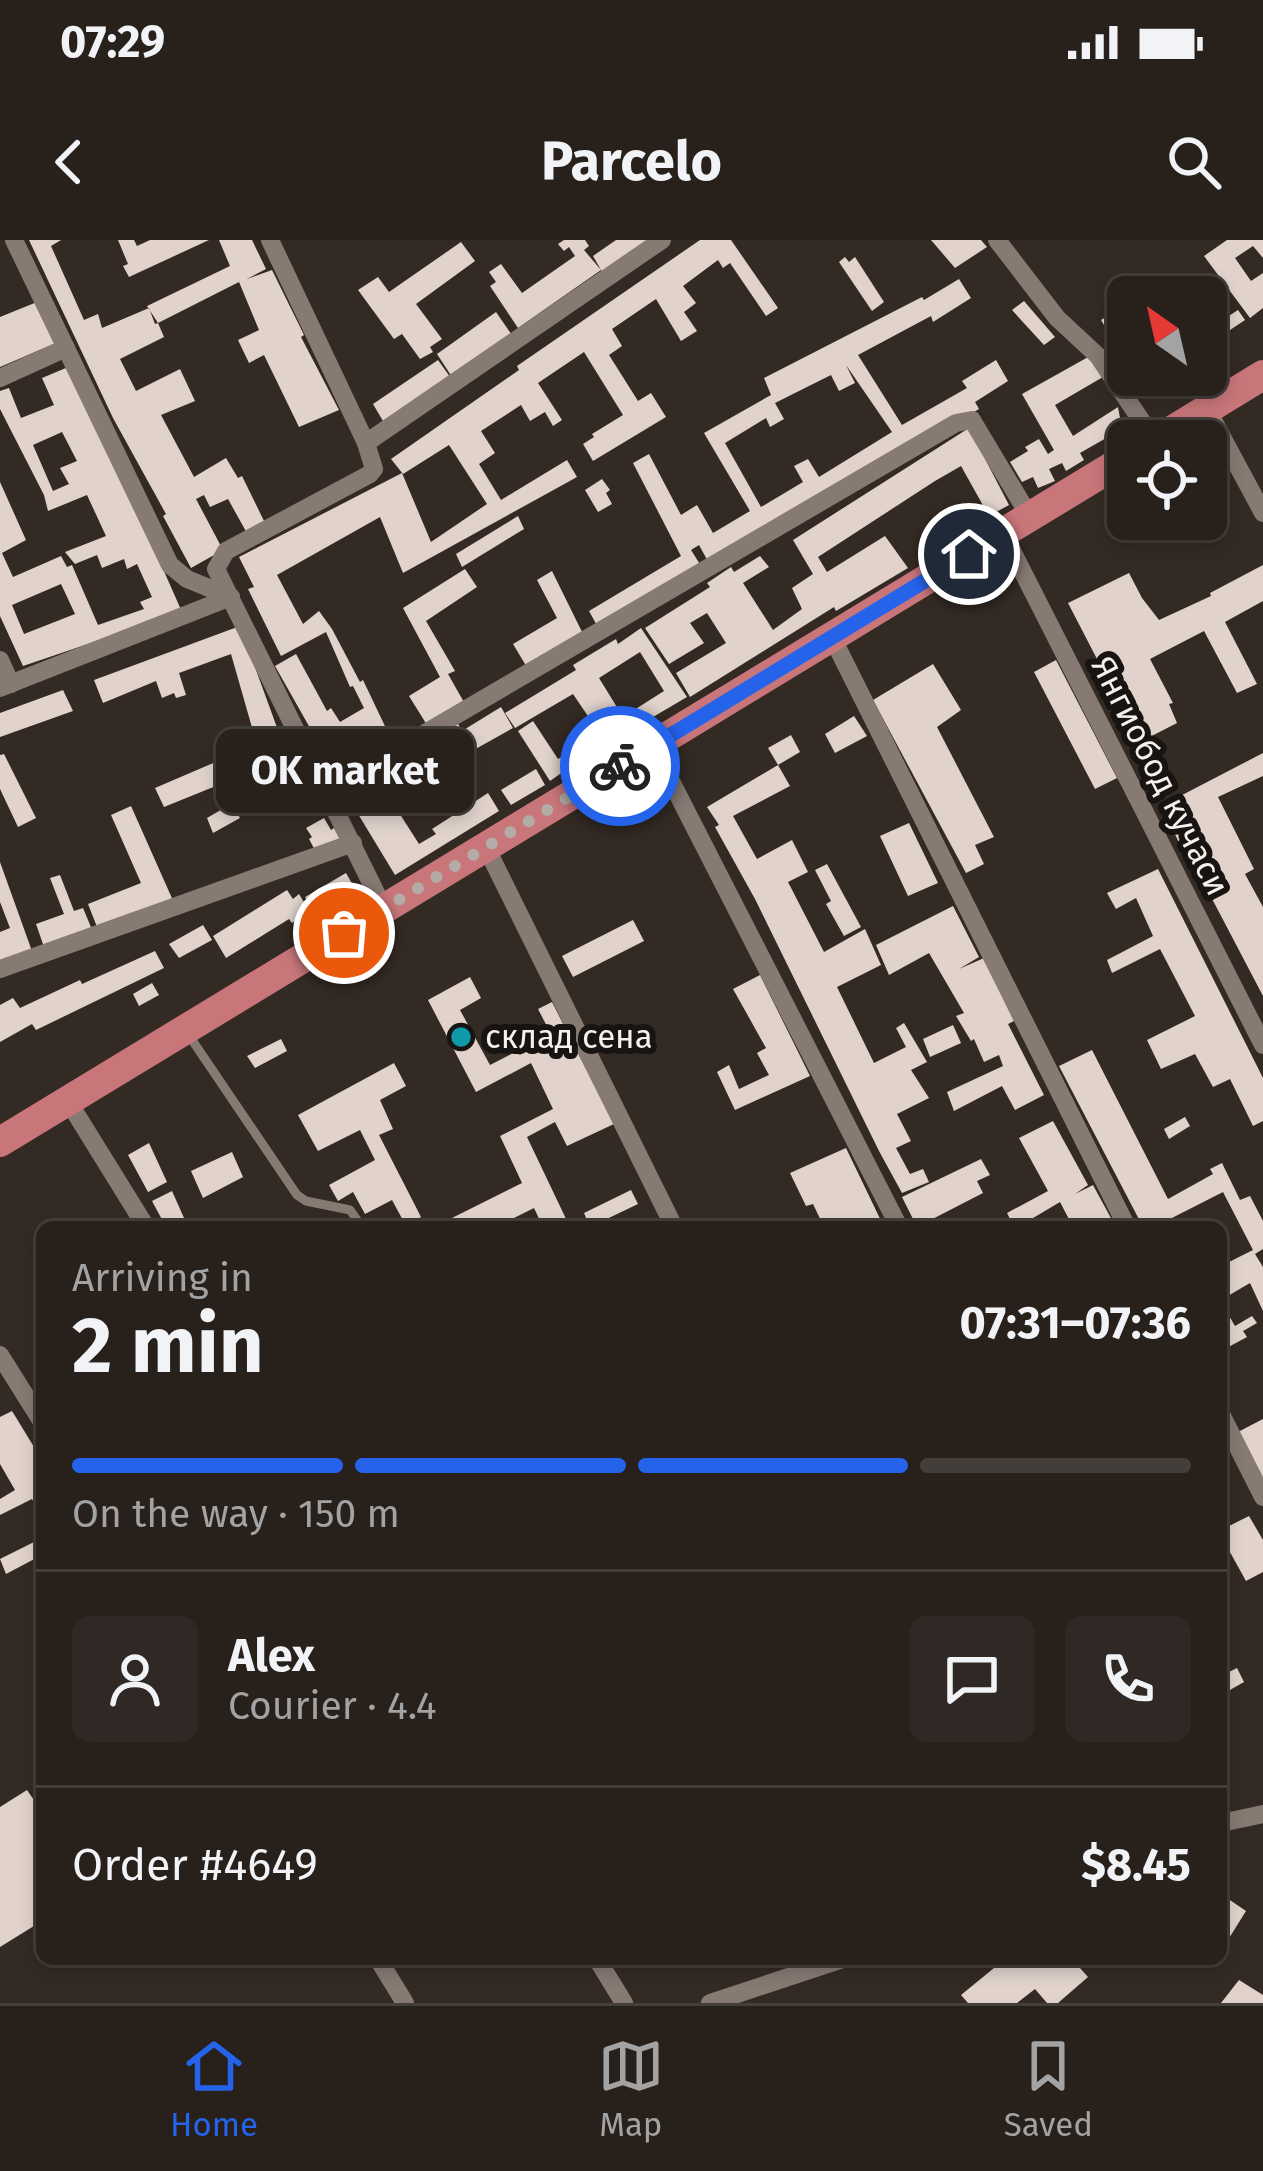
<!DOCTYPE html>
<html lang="en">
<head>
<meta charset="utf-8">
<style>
  body { margin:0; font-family:"Fira Sans",sans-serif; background:#2f2824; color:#f1f3f6; height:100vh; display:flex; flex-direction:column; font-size:45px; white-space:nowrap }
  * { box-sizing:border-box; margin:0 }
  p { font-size:39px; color:#a4a3a3 }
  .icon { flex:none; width:66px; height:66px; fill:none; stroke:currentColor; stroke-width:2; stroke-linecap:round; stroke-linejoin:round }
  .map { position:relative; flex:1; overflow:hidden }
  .sheet { position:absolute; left:36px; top:981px; width:1191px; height:744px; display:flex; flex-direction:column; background:#27201b; border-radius:18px; box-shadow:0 6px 18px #0003,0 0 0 3px #433e3a }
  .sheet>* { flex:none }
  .needle { width:78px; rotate:326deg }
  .fabs { position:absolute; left:1107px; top:36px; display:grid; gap:24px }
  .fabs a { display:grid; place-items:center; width:120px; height:120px; border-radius:18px; background:#27201b; box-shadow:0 6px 18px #0003,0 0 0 3px #433e3a; font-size:60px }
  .pin { position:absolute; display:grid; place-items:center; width:102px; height:102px; color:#fff; margin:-51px; border:6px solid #fff; border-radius:50%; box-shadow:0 3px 12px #0007 }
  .courier { position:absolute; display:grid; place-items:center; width:120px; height:120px; margin:-60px; border:9px solid #2563eb; border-radius:50%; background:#fff; color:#222; box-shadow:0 3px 15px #0007 }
  .bubble { position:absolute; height:84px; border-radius:18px; background:#27201b; box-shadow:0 6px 18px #0003,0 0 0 3px #433e3a; font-size:39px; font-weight:700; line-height:84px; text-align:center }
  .head em { font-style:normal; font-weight:700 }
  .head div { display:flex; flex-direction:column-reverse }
  .head { display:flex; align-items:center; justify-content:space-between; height:204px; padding:0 36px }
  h1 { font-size:78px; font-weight:700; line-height:90px }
  .bar { display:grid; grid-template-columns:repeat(4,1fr); gap:18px 12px; align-content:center; height:144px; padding:0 36px }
  .bar i { height:15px; border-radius:9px; background:#433e3a }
  .bar .active { background:#2563eb }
  .bar p { grid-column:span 4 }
  .line { display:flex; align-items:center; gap:30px; padding:0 36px; border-top:3px solid #433e3a }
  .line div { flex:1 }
  .round { display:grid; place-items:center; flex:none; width:126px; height:126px; border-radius:18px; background:#2f2824 }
  .status { display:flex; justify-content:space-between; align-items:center; height:84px; padding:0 60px; background:#27201b; direction:ltr }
  .status svg { height:33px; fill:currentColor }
  header { display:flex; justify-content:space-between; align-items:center; height:156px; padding:0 36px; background:#27201b; font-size:54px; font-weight:700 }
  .menu { display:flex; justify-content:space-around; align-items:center; height:168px; border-top:3px solid #433e3a; background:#27201b; font-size:33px; color:#a4a3a3 }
  .menu a { display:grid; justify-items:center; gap:6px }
  .menu .active { color:#2563eb }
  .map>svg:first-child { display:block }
  .building { fill:#e1d3cc; fill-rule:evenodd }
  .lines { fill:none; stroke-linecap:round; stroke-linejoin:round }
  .service { stroke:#867a73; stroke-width:9 }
  .minor { stroke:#867a73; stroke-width:18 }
  .primary { stroke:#c8767a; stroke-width:30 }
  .done { stroke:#b3aba6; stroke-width:12; stroke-dasharray:0 21.6 }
  .route { stroke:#2563eb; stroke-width:15 }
  .culture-dot { fill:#0f9aa8; stroke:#181411; stroke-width:4.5 }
  .labels { text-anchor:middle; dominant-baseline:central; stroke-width:12; stroke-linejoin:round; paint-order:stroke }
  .street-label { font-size:33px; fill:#f7f0ec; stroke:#181411 }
  .poi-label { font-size:33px; fill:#f7f0ec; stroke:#181411; text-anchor:start }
</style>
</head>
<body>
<div class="status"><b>07:29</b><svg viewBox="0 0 49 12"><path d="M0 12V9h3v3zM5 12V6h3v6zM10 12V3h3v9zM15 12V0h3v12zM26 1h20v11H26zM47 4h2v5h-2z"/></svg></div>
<header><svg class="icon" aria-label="back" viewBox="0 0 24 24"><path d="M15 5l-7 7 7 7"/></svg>Parcelo<svg class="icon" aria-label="search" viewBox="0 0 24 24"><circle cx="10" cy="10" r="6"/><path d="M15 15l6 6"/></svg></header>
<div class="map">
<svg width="1263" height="1763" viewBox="0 0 1263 1763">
  <rect width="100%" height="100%" fill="#342a24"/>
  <g class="building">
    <path d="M 29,0 L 61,0 L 51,6 L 84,80 L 98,74 L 102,88 L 149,68 L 155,84 L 158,83 L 147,66 L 230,26 L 219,0 L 252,0 L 266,29 L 247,39 L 272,30 L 304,95 L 301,97 L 339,170 L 299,187 L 264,115 L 249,123 L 238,100 L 259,90 L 239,42 L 158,83 L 164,97 L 120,119 L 136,151 L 180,129 L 195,161 L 161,175 L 194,237 L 226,218 L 238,238 L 242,236 L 266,285 L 248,295 L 228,259 L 210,267 L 204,255 L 196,259 L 223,310 L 191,328 L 163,276 L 166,274 L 113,178 Z"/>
    <path d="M 118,0 L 134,0 L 137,6 L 150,0 L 209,0 L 129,37 L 123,26 L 128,24 Z"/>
    <path d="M 564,0 L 585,0 L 589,6 L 584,10 L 601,30 L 593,16 L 616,0 L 655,0 L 604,35 L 601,30 L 518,88 L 490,46 L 496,42 L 489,32 L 501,24 L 522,53 L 575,16 L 569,7 L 564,11 L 558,4 Z"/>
    <path d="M 700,0 L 731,0 L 778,68 L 766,76 L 730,23 L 723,28 L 718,20 L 683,46 L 696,63 L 684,72 L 697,91 L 681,101 L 656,59 L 612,89 L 622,106 L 609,115 L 638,161 L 651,153 L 666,177 L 593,221 L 583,204 L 594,197 L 592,194 L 623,175 L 584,112 L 538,143 L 562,180 L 553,186 L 545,172 L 530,181 L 521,165 L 481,191 L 495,213 L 479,224 L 501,260 L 567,220 L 577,237 L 403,333 L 380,277 L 277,335 L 303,384 L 319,371 L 332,389 L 360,442 L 363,440 L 393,503 L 336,534 L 275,426 L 296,414 L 327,471 L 331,468 L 340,482 L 364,468 L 353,446 L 350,447 L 326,392 L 281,416 L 248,349 L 254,347 L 239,317 L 402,233 L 431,302 L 487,264 L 449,205 L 403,234 L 391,219 L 519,130 L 517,126 Z"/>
    <path d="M 931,0 L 981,0 L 987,7 L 955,28 Z"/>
    <path d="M 1227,0 L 1263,0 L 1263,18 L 1253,6 L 1235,18 L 1251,41 L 1263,33 L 1263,68 L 1250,78 L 1204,16 Z"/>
    <path d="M 461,2 L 475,21 L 416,64 L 442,99 L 430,107 L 433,112 L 420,119 L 402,94 L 394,99 L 358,50 L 378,37 L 389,52 Z"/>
    <path d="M 845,17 L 849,22 L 855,17 L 884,62 L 872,71 L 839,22 Z"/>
    <path d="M 959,39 L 971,58 L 933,82 L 931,76 L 858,115 L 902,185 L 967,148 L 962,141 L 996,120 L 1008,141 L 975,162 L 979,169 L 710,325 L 699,305 L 691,310 L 703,329 L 599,389 L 589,371 L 681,316 L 633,223 L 649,214 L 681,275 L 697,265 L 713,293 L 750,271 L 704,193 L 771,155 L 764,138 L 922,57 L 924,60 ZM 846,125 L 892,192 L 819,237 L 808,219 L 794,226 L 803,242 L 761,267 L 725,203 L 766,178 L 770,187 L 784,179 L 775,163 L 831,135 L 839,151 L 855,143 Z"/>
    <path d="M 1184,42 L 1193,57 L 1158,57 Z"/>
    <path d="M 1206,58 L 1221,81 L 1238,70 L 1245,80 L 1206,106 Z"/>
    <path d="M 1024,61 L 1055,97 L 1044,105 L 1012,70 Z"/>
    <path d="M 37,62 L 56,103 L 0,127 L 0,77 Z"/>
    <path d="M 1121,68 L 1128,78 L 1128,110 L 1121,113 L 1101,80 Z"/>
    <path d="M 496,72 L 514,98 L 454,140 L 437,114 Z"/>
    <path d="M 1090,116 L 1103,137 L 1055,165 L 1073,196 L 1118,167 L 1122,189 L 1080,213 L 1084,220 L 1066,231 L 1062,223 L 1049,229 L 1055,241 L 1038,248 L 1033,237 L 1022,242 L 1010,222 L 1028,211 L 1025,207 L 1039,199 L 1048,214 L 1054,210 L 1022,154 Z"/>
    <path d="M 438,120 L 453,141 L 383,181 L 373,164 Z"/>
    <path d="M 73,125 L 182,372 L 23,426 L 0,376 L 0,242 L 26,300 L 2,313 L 13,337 L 61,316 L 67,327 L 72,325 L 98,385 L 144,369 L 140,362 L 152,357 L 137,324 L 127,329 L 124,319 L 102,328 L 97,315 L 75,324 L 65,312 L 106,296 L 87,255 L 48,271 L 44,255 L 0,169 L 0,151 L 9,148 L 21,178 L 54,165 L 42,138 ZM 62,192 L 77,221 L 60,228 L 69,244 L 53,251 L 33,205 ZM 61,344 L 75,374 L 24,394 L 12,365 Z"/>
    <path d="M 969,188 L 1009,265 L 989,276 L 961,226 L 935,241 L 818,317 L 827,332 L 885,296 L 908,328 L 836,371 L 834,367 L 690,457 L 676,433 L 726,403 L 707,373 L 690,383 L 704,403 L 669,424 L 645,388 L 710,347 L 707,343 L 731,327 L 734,332 L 760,316 L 769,327 L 743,343 L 773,390 L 802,369 L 792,348 L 813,334 L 793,300 Z"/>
    <path d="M 1220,223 L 1227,235 L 1206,247 L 1206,230 Z"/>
    <path d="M 602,239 L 610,250 L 606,253 L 612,264 L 598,272 L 585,250 Z"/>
    <path d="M 518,276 L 524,289 L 462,327 L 456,314 Z"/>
    <path d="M 1263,325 L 1263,361 L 1225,382 L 1257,444 L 1237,453 L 1204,391 L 1150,419 L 1173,463 L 1169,464 L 1177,483 L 1140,502 L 1068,363 L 1129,333 L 1142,358 L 1159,380 L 1211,356 L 1210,353 Z"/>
    <path d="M 465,329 L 477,347 L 426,381 L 455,431 L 448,434 L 465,464 L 427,485 L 409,456 L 440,437 L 403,368 Z"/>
    <path d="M 552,331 L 584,396 L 528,429 L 513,404 L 557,378 L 537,340 Z"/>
    <path d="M 240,386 L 279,493 L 243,508 L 239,497 L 253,491 L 231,414 L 179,433 L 186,455 L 176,458 L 174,453 L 162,458 L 156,441 L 103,463 L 94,440 Z"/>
    <path d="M 641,388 L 687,457 L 619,497 L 617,494 L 550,541 L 518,491 L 533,481 L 558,519 L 588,501 L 583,493 L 594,485 L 573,454 L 515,488 L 505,473 L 576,430 L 573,425 L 616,399 L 618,404 ZM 640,412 L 664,451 L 623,477 L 599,438 Z"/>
    <path d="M 1056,420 L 1117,538 L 1095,549 L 1034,432 Z"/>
    <path d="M 933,424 L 961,470 L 937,487 L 994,597 L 975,605 L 984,624 L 966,633 L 873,460 Z"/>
    <path d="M 63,450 L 73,471 L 0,497 L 0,473 Z"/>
    <path d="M 501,467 L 513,488 L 472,511 L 466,502 L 375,555 L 377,559 L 387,554 L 419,604 L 436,594 L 432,589 L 488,553 L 499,571 L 395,635 L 352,564 L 372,554 L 368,548 L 398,528 L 393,519 L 457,482 L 462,491 Z"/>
    <path d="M 854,476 L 867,496 L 835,513 L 825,494 Z"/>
    <path d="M 288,491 L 313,554 L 282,564 L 265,526 L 164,567 L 155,548 Z"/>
    <path d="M 791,495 L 800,512 L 778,525 L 768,508 Z"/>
    <path d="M 1263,513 L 1263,536 L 1218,557 L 1254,629 L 1245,634 L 1263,667 L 1263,756 L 1209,653 L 1205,655 L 1161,566 Z"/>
    <path d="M 4,514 L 36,578 L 18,587 L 0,549 L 0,515 Z"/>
    <path d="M 778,525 L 790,546 L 733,576 L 757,619 L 792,600 L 808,632 L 788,642 L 824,712 L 865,689 L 881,725 L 837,747 L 874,823 L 906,807 L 896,788 L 904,783 L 927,822 L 911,830 L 929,858 L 897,874 L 911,901 L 896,908 L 910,934 L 923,929 L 929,942 L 902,953 L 879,911 L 755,659 L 715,587 L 719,585 L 707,567 Z"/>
    <path d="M 536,529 L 545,545 L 511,565 L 501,550 Z"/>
    <path d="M 231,564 L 240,578 L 213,593 L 207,578 Z"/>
    <path d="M 131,566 L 175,665 L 99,692 L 88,664 L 141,643 L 111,575 Z"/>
    <path d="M 324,578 L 331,590 L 334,588 L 342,603 L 317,614 L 309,599 L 312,597 L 306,588 Z"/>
    <path d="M 909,583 L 938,643 L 908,656 L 880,596 Z"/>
    <path d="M 0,622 L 33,714 L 0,724 L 0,692 L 10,688 L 0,662 Z"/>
    <path d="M 827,624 L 861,687 L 844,696 L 826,664 L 831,661 L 815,630 Z"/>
    <path d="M 1158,629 L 1263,838 L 1263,881 L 1253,886 L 1230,839 L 1213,847 L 1195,814 L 1161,829 L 1147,800 L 1195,776 L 1160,709 L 1112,733 L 1107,720 L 1153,696 L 1136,658 L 1116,669 L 1107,653 Z"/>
    <path d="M 346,633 L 358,654 L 331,669 L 330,666 L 315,675 L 305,657 Z"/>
    <path d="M 60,635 L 74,671 L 83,668 L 93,692 L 44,707 L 36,684 L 64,674 L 50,638 Z"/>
    <path d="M 287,650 L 293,659 L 299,654 L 310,672 L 292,683 L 289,679 L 226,718 L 213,696 Z"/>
    <path d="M 953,666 L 979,717 L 959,729 L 984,718 L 1014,781 L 1008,784 L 1044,855 L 1015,870 L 1002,846 L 954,871 L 947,852 L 1003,826 L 999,815 L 984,822 L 974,799 L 971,801 L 956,776 L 964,773 L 929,713 L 889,735 L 876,705 Z"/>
    <path d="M 633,680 L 644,701 L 573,737 L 562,716 Z"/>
    <path d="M 203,685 L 212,700 L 179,718 L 169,704 Z"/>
    <path d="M 155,711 L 164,728 L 36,790 L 32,784 L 0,802 L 0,765 L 13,758 L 20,768 L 80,740 L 82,744 Z"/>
    <path d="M 760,735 L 810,836 L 735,870 L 717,832 L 729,825 L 739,849 L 769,835 L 757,813 L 766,808 L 733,749 Z"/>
    <path d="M 470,737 L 481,758 L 460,770 L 490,825 L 551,794 L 538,769 L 552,762 L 614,884 L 567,906 L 555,882 L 527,897 L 568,983 L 559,987 L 543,987 L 534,968 L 496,987 L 434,987 L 522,943 L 500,896 L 553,869 L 531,823 L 476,852 L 428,760 Z"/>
    <path d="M 152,743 L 159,755 L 139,766 L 133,754 Z"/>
    <path d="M 953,785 L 961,803 L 930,817 L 923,799 Z"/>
    <path d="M 281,799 L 287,811 L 255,828 L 247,816 Z"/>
    <path d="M 1092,810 L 1168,959 L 1213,934 L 1210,929 L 1222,923 L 1240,960 L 1250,956 L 1263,981 L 1263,1009 L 1255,1014 L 1263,1027 L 1263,1071 L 1250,1043 L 1221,1060 L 1221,1026 L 1253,1010 L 1223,952 L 1166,981 L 1169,987 L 1143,987 L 1059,826 Z"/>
    <path d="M 394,823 L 406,846 L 380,860 L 393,889 L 379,895 L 421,977 L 406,986 L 392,960 L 365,974 L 353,952 L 338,961 L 329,945 L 375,920 L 360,890 L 318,911 L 298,875 Z"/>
    <path d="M 1185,877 L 1190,886 L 1169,899 L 1164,889 Z"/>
    <path d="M 1053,881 L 1088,945 L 1075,954 L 1093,945 L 1112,980 L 1099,987 L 1073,987 L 1060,962 L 1018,987 L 1014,987 L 1007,973 L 1048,951 L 1019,898 Z"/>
    <path d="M 149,903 L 167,942 L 148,952 L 128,915 Z"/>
    <path d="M 846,908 L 884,987 L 824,987 L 813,964 L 806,966 L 790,933 Z"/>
    <path d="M 232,912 L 243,937 L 203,958 L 191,931 Z"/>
    <path d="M 981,919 L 990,935 L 977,941 L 983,953 L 917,987 L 902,957 Z"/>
    <path d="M 631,950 L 638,964 L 590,987 L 584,973 Z"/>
    <path d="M 172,951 L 188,987 L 166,987 L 152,961 Z"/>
    <path d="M 1221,1062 L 1235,1086 L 1252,1076 L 1257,1083 L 1243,1091 L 1247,1097 L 1221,1111 Z"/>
    <path d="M 12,1171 L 42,1220 L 42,1276 L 32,1259 L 0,1275 L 0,1259 L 15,1250 L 0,1224 L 0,1177 Z"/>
    <path d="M 1263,1179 L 1263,1242 L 1238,1192 Z"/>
    <path d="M 1249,1276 L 1263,1300 L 1263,1332 L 1246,1341 L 1221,1296 L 1221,1290 Z"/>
    <path d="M 42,1298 L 42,1315 L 6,1334 L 0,1319 Z"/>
    <path d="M 1237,1428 L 1244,1442 L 1221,1455 L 1221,1436 Z"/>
    <path d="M 27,1550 L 36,1563 L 42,1559 L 42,1681 L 0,1707 L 0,1567 Z"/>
    <path d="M 1221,1654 L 1246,1671 L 1221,1711 Z"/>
    <path d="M 1005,1719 L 1009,1719 L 1016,1727 L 1025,1719 L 1072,1719 L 1088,1737 L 1058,1763 L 1047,1763 L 1035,1749 L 1017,1763 L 968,1763 L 961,1755 Z"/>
    <path d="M 1239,1740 L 1263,1755 L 1263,1763 L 1221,1763 Z"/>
  </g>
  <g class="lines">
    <path class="service" d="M 188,794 L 297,955 L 306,961 L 350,970 L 362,987"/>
    <g class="minor">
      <path d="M 14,0 L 170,325 L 187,339 L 231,357"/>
      <path d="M 270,0 L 366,203 L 374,229 L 370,234 L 226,311 L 216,329 L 384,669"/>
      <path d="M 997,0 L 1057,78 L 1098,116 L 1155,201"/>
      <path d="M 0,138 L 66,108"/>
      <path d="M 1207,169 L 1263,273"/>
      <path d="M 366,203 L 662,0"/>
      <path d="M 1003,293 L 1263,805"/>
      <path d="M 832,397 L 1127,987"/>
      <path d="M 0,420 L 11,444"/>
      <path d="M 0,448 L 231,357"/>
      <path d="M 653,506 L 899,987"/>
      <path d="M 326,551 L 956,183 L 972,180 L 1030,277"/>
      <path d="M 486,607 L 674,987"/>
      <path d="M 0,729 L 353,603"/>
      <path d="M 68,861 L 146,987"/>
      <path d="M 0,1115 L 42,1182"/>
      <path d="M 1221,1174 L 1263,1257"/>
      <path d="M 1221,1583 L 1263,1574"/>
      <path d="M 378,1719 L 405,1763"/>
      <path d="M 597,1719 L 624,1763"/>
      <path d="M 710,1763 L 843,1719"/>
    </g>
    <g class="primary">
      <path d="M 1155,201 L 1263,135"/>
      <path d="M 0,902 L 1128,217"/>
    </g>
  </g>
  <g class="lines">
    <path class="done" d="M 344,693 L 620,526"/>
    <path class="route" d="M 620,526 L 969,314"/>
  </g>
  <circle class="culture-dot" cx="461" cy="797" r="12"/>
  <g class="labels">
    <g class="street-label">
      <text transform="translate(1160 536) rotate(63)">Янгиобод кучаси</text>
    </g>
    <g class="poi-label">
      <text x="485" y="797">склад сена</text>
    </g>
  </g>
</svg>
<div class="fabs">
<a><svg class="needle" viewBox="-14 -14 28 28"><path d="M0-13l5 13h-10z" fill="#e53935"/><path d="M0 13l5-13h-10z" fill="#a4a3a3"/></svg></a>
<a><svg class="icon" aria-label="locate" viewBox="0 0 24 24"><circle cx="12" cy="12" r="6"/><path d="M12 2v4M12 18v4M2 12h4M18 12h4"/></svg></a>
</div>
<div class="pin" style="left:344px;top:693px;background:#ea580c"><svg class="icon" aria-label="bag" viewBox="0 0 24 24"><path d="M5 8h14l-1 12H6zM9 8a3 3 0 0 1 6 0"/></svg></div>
<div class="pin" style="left:969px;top:314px;background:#1f2937"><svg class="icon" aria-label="home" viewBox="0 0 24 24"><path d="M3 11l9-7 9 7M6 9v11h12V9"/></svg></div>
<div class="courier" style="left:620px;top:526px"><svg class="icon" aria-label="bike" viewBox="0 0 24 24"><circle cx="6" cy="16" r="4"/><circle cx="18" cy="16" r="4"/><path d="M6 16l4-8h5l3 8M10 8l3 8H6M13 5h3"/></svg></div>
<div class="bubble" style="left:216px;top:489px;width:258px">OK market</div>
<section class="sheet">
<div class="head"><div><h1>2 min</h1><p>Arriving in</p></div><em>07:31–07:36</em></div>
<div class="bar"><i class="active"></i><i class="active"></i><i class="active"></i><i></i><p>On the way · 150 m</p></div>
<div class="line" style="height:216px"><a class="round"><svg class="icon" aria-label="person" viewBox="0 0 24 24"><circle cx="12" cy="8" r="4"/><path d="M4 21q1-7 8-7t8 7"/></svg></a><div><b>Alex</b><p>Courier · 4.4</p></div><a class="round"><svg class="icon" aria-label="chat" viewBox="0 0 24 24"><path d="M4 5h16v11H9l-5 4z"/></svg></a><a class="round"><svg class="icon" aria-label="phone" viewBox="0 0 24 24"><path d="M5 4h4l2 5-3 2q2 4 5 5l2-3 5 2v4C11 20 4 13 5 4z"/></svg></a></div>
<div class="line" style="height:156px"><div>Order #4649</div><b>$8.45</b></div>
</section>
</div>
<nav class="menu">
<a class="active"><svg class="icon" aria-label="home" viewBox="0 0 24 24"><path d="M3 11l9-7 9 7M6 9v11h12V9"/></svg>Home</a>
<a><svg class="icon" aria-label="map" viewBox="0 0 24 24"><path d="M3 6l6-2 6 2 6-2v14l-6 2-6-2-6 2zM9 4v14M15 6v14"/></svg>Map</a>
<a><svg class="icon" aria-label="saved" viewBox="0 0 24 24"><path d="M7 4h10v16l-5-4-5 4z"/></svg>Saved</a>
</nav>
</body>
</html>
